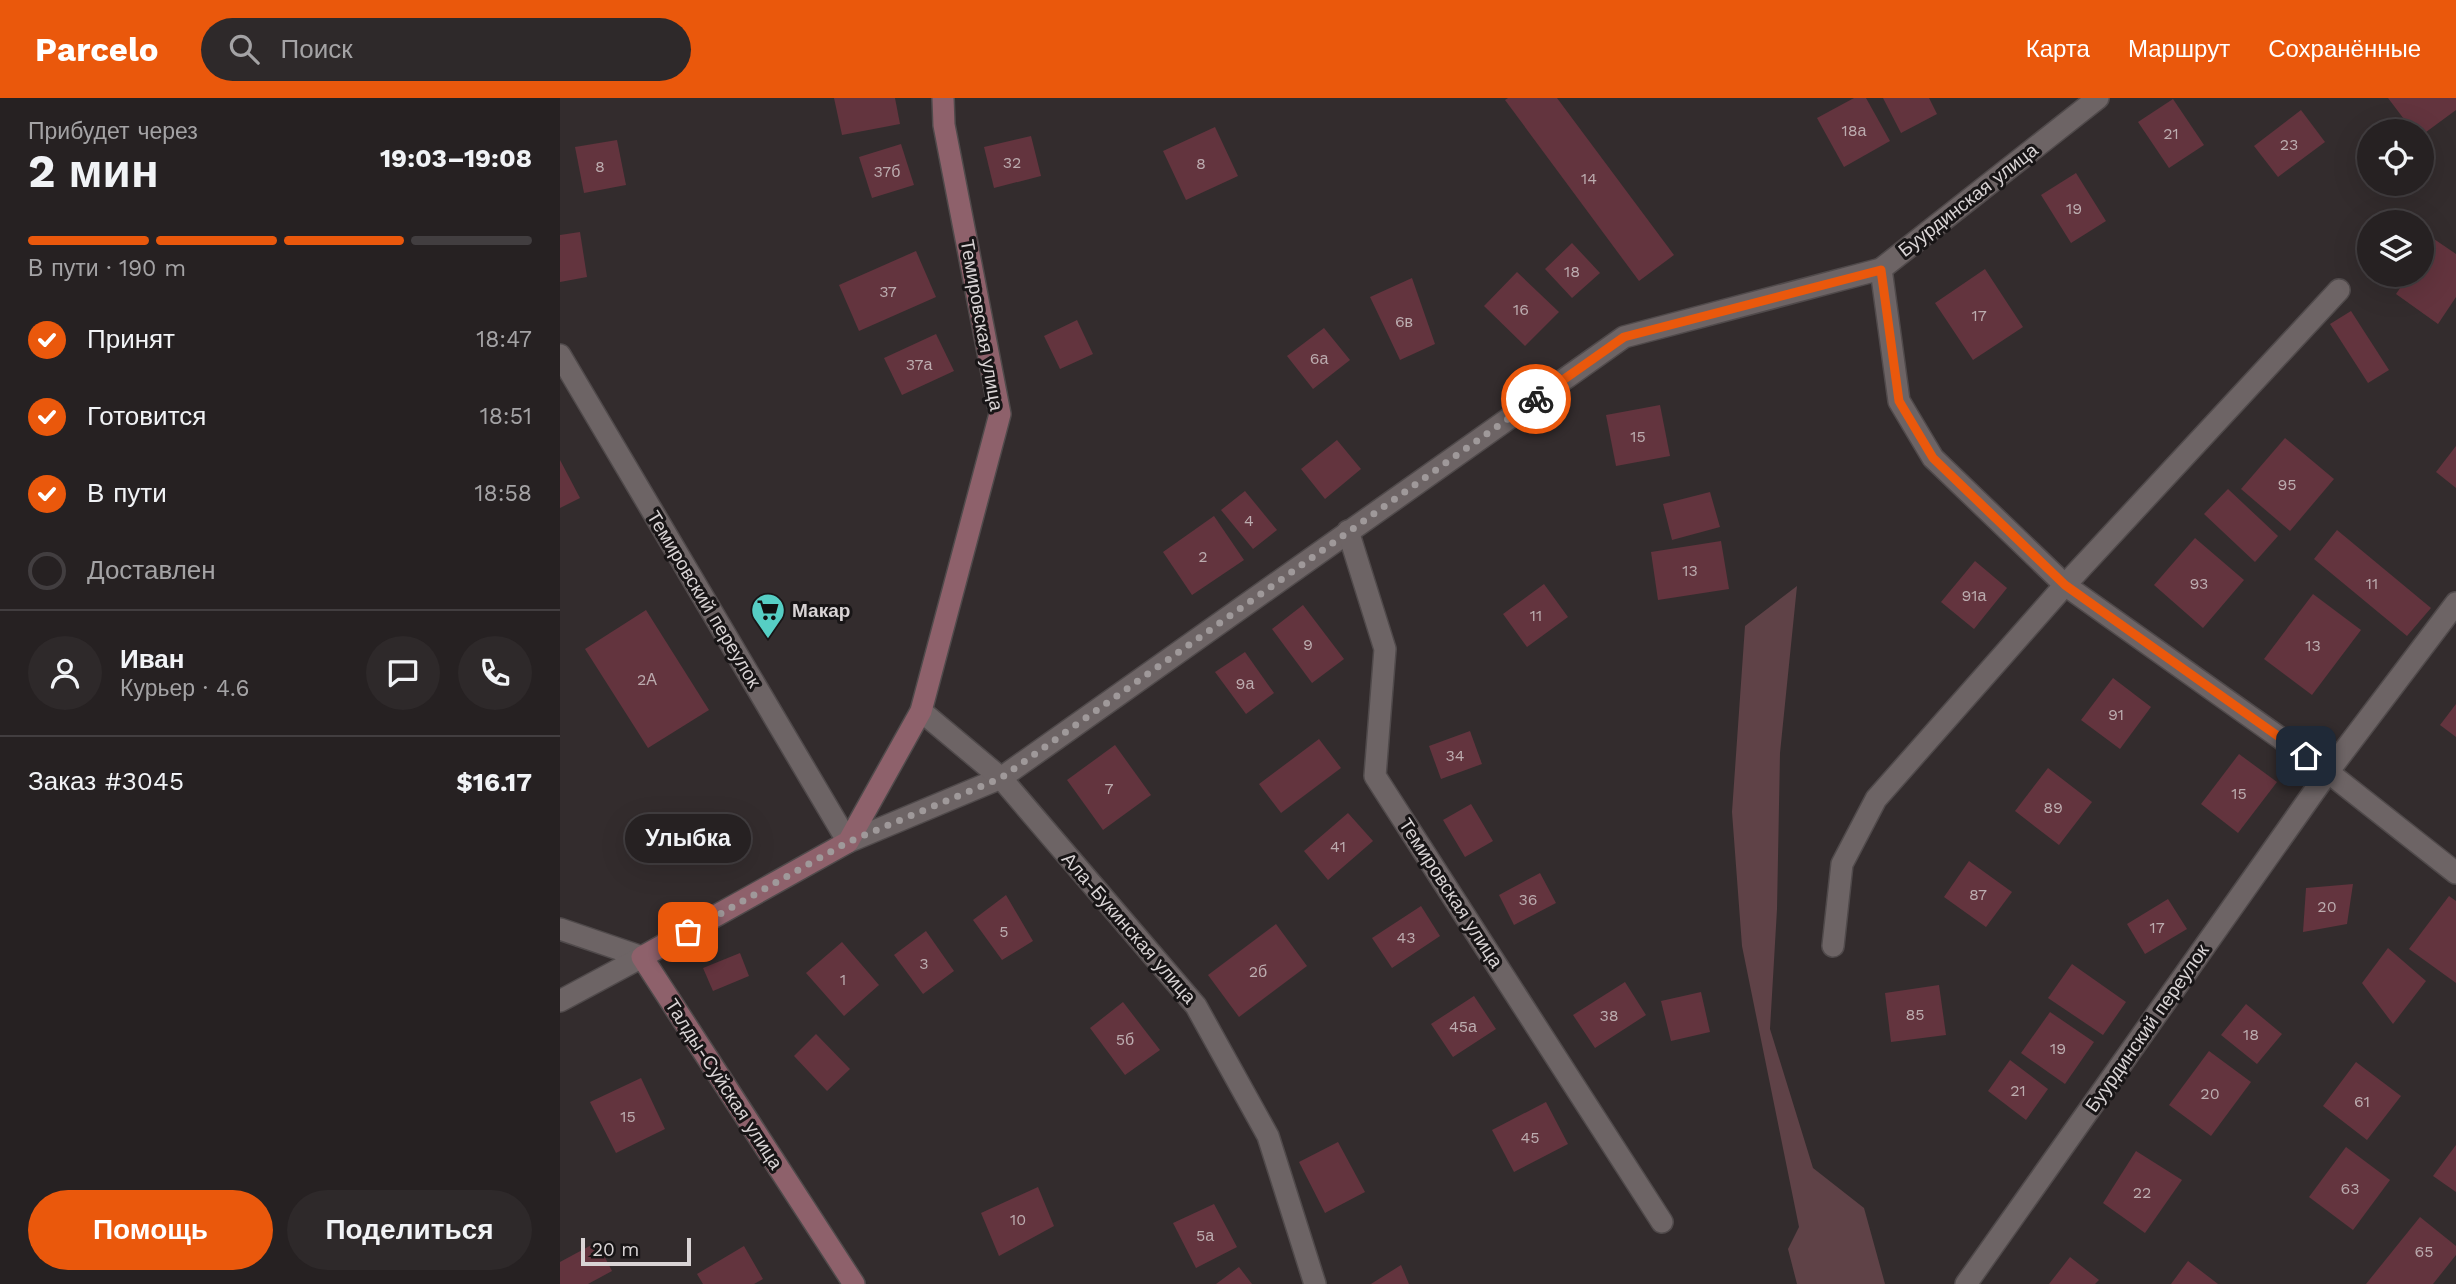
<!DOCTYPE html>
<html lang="ru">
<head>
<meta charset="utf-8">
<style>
  body { margin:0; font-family:"Work Sans",sans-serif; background:#2e292a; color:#f1f3f6; height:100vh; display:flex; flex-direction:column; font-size:26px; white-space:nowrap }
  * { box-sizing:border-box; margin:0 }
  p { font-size:23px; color:#a4a3a5 }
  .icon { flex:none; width:38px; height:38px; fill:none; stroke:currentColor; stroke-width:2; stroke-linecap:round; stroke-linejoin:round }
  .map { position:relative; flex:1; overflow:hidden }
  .drawer { display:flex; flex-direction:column; background:#262122; width:560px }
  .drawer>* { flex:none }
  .controls { position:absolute; left:1797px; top:21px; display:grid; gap:14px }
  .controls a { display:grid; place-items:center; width:77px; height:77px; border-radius:50%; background:#262122; box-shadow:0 7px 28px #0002,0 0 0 2px #423e40; font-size:35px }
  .scale { position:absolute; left:21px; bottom:18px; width:110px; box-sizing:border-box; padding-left:7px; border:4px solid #d9d4d5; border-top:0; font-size:19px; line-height:24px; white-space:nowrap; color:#d9d4d5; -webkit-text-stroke:5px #181516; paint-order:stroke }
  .pin { position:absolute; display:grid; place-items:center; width:60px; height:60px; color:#fff; margin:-30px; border-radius:14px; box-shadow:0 4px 10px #0006 }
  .courier { position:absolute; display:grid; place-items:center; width:70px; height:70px; margin:-35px; border:5px solid #ea580c; border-radius:50%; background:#fff; color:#222; box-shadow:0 2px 9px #0007 }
  .bubble { position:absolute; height:49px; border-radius:24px; background:#262122; box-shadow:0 7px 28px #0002,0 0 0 2px #423e40; font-size:23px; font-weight:700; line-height:49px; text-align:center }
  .summary em { font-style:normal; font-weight:700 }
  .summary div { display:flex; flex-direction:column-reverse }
  .summary { display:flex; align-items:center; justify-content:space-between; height:119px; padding:0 28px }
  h1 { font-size:46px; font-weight:700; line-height:52px }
  .bar { display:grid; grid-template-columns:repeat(4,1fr); gap:10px 7px; align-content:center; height:84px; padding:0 28px }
  .bar i { height:9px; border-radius:5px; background:#423e40 }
  .bar .current { background:#ea580c }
  .bar p { grid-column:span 4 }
  .line { display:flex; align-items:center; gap:18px; padding:0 28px; border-top:2px solid #423e40 }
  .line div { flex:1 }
  .round { display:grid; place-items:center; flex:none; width:74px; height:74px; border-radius:37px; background:#2e292a }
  ol { padding:0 28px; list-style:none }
  li { display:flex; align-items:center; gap:21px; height:77px }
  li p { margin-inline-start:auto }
  li .icon { padding:7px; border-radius:50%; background:#ea580c; color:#fff; stroke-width:4 }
  li:last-child { color:#a4a3a5 }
  li i { width:38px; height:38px; border:4px solid #423e40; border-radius:50% }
  .action { display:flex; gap:14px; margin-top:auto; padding:14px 28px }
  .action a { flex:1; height:80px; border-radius:42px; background:#ea580c; color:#fff; font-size:28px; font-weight:700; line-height:80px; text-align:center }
  .action a+a { background:#2e292a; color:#f1f3f6 }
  header { display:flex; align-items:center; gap:42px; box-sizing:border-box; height:98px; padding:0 35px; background:#ea580c; color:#fff }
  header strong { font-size:33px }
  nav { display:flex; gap:38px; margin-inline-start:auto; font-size:24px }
  .search { width:490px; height:63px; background:#2e292a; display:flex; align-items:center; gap:18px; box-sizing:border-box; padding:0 24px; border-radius:38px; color:#a4a3a5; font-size:26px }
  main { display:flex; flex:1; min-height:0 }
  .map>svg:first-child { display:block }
  .green { fill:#5f4247 }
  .building { fill:#63343e }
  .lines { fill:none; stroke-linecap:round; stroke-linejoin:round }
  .street-casing { stroke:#504a4b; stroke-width:24 }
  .secondary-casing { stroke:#504a4b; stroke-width:24 }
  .street { stroke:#6d6465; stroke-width:21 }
  .secondary { stroke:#8e616b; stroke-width:21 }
  .done { stroke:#9f999a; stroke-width:7; stroke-dasharray:0 12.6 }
  .route { stroke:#ea580c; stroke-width:9 }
  .labels { text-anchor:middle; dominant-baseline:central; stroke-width:6; stroke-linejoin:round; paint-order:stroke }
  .number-label { font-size:16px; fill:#bcacaf }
  .street-label { font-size:19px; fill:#d9d4d5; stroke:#181516 }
  .poi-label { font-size:19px; font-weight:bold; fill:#d9d4d5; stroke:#181516; text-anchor:start }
</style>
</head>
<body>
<header>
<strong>Parcelo</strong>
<div class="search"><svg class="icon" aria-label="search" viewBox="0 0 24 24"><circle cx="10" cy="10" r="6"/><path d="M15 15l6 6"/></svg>Поиск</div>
<nav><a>Карта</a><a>Маршрут</a><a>Сохранённые</a></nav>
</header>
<main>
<section class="drawer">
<div class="summary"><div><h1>2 мин</h1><p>Прибудет через</p></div><em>19:03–19:08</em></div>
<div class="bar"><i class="current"></i><i class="current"></i><i class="current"></i><i></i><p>В пути · 190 m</p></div>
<ol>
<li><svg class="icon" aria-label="check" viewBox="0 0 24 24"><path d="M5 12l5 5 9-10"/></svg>Принят<p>18:47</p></li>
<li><svg class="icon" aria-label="check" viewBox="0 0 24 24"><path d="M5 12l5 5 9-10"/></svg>Готовится<p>18:51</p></li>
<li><svg class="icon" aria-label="check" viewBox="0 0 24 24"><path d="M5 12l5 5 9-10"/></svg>В пути<p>18:58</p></li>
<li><i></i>Доставлен</li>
</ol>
<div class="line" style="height:126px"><a class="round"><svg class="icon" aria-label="person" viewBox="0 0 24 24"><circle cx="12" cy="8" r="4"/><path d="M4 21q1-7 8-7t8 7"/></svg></a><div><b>Иван</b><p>Курьер · 4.6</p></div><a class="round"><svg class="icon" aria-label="chat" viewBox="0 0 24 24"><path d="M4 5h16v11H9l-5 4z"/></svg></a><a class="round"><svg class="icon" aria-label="phone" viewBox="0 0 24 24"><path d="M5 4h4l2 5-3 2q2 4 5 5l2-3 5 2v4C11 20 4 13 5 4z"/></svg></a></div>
<div class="line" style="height:91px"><div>Заказ #3045</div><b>$16.17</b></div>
<div class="action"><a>Помощь</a><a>Поделиться</a></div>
</section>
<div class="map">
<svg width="1896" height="1186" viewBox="0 0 1896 1186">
  <rect width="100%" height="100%" fill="#332c2d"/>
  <path class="green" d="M 1237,488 L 1220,655 L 1217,811 L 1210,931 L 1253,1070 L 1304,1110 L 1325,1186 L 1237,1186 L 1228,1151 L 1239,1129 L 1182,848 L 1172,714 L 1185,528 Z"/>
  <g class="building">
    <path d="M 274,0 L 335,0 L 340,26 L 282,37 Z"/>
    <path d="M 948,0 L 997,0 L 1114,157 L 1079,183 L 945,2 Z"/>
    <path d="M 1294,0 L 1306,0 L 1330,43 L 1284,69 L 1257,20 Z"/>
    <path d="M 1323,0 L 1369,0 L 1377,16 L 1341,35 Z"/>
    <path d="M 1828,0 L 1896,0 L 1896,12 L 1862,37 L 1862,33 L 1853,33 Z"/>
    <path d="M 1613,1 L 1644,47 L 1609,70 L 1578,24 Z"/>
    <path d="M 1741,12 L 1765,44 L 1718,79 L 1694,48 Z"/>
    <path d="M 655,29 L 678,78 L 626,102 L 603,53 Z"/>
    <path d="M 471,38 L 481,78 L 434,90 L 424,49 Z"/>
    <path d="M 57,42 L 66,87 L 24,95 L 15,49 Z"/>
    <path d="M 341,46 L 354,87 L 312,100 L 299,59 Z"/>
    <path d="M 1516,75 L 1546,123 L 1511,145 L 1481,97 Z"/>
    <path d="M 20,134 L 27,179 L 0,184 L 0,137 Z"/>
    <path d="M 1874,141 L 1896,156 L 1896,199 L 1878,226 L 1836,196 L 1849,177 L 1862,177 L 1862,158 Z"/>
    <path d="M 1012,145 L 1040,175 L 1012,200 L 985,171 Z"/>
    <path d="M 356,153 L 376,199 L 299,233 L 279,187 Z"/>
    <path d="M 1425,171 L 1463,229 L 1413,262 L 1375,205 Z"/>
    <path d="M 957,174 L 999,214 L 965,248 L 924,208 Z"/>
    <path d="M 852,180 L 875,246 L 840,262 L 810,199 Z"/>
    <path d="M 1791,213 L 1829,272 L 1808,285 L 1770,226 Z"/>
    <path d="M 517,222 L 533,256 L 500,271 L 484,238 Z"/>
    <path d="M 764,230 L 790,262 L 753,291 L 727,258 Z"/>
    <path d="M 376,236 L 394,273 L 342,297 L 324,260 Z"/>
    <path d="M 1100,307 L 1110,358 L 1056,368 L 1046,317 Z"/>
    <path d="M 1725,340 L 1774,381 L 1730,433 L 1681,391 Z"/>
    <path d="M 777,342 L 801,371 L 765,401 L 741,371 Z"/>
    <path d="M 1896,348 L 1896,390 L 1876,374 Z"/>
    <path d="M 0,362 L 20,400 L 0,410 Z"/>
    <path d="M 1668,391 L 1718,438 L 1695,464 L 1644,416 Z"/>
    <path d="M 685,393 L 717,432 L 693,451 L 661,412 Z"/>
    <path d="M 1150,394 L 1160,429 L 1112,442 L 1103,406 Z"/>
    <path d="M 654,418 L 684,462 L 632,497 L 603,454 Z"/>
    <path d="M 1777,432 L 1871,510 L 1847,538 L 1754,461 Z"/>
    <path d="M 1635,440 L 1684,482 L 1643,530 L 1594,487 Z"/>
    <path d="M 1161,443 L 1169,491 L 1098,502 L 1091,454 Z"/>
    <path d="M 1415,463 L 1447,490 L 1414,531 L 1381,504 Z"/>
    <path d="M 984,486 L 1008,519 L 967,549 L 943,516 Z"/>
    <path d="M 1753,496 L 1801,532 L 1752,597 L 1704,561 Z"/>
    <path d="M 743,507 L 784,561 L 752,585 L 712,531 Z"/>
    <path d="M 86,512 L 149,612 L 88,650 L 25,551 Z"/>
    <path d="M 685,554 L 714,595 L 686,616 L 655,574 Z"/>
    <path d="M 1553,580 L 1591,609 L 1560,651 L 1521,622 Z"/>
    <path d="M 1896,606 L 1896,639 L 1880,627 Z"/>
    <path d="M 910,633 L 922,666 L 881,681 L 869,648 Z"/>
    <path d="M 759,641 L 781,670 L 721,715 L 699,686 Z"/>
    <path d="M 555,647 L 591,697 L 543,732 L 507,682 Z"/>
    <path d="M 1679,656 L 1717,684 L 1678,735 L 1641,706 Z"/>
    <path d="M 1488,670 L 1532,704 L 1499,747 L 1455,713 Z"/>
    <path d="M 911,706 L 933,743 L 905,759 L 883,722 Z"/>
    <path d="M 788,715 L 813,743 L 768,782 L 744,753 Z"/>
    <path d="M 1409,763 L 1452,794 L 1426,829 L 1384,799 Z"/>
    <path d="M 980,775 L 996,805 L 954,827 L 939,797 Z"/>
    <path d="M 1793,786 L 1787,826 L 1743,834 L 1746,790 Z"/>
    <path d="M 446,797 L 473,843 L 442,862 L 413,822 Z"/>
    <path d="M 1889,798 L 1896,803 L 1896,885 L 1849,851 Z"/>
    <path d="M 1608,801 L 1627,831 L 1585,856 L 1567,826 Z"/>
    <path d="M 861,808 L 880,838 L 832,870 L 812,840 Z"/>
    <path d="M 716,826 L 747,868 L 679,919 L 648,877 Z"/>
    <path d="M 366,833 L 394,873 L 363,896 L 334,857 Z"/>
    <path d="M 282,844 L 319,887 L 284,918 L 246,875 Z"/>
    <path d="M 1828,850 L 1866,883 L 1833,926 L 1802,885 Z"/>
    <path d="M 180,855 L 189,878 L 153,893 L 143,870 Z"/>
    <path d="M 1512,866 L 1566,904 L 1543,937 L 1488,900 Z"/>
    <path d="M 1065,884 L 1086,917 L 1035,950 L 1013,917 Z"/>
    <path d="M 1379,887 L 1386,937 L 1331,944 L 1325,895 Z"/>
    <path d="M 1141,894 L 1150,934 L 1111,943 L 1101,903 Z"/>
    <path d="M 914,898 L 936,931 L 893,959 L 871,926 Z"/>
    <path d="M 563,904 L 600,952 L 565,977 L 530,930 Z"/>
    <path d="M 1686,906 L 1722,936 L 1697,966 L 1661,937 Z"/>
    <path d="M 1490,914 L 1534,944 L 1505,986 L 1461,955 Z"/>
    <path d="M 256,936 L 290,971 L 267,993 L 234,958 Z"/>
    <path d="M 1649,953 L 1691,984 L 1651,1038 L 1609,1007 Z"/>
    <path d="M 1450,962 L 1488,991 L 1466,1022 L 1428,993 Z"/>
    <path d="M 1796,964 L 1841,998 L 1807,1042 L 1763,1008 Z"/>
    <path d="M 81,980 L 105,1031 L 56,1055 L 30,1004 Z"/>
    <path d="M 986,1004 L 1008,1046 L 954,1074 L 932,1032 Z"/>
    <path d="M 778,1044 L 805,1094 L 765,1115 L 739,1064 Z"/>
    <path d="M 1896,1047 L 1896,1094 L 1873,1078 Z"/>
    <path d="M 1786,1049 L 1830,1082 L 1793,1132 L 1749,1099 Z"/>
    <path d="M 1576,1053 L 1622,1082 L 1585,1135 L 1543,1105 Z"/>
    <path d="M 478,1089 L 494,1128 L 439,1158 L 421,1115 Z"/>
    <path d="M 654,1106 L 677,1149 L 636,1170 L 613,1125 Z"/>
    <path d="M 1860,1119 L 1896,1148 L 1896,1157 L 1873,1186 L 1806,1186 Z"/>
    <path d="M 37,1144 L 52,1173 L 28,1186 L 0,1186 L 0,1164 Z"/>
    <path d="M 184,1148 L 203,1181 L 194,1186 L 143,1186 L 137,1176 Z"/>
    <path d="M 1510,1159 L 1539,1182 L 1535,1186 L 1489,1186 Z"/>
    <path d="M 1628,1163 L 1658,1186 L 1611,1186 Z"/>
    <path d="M 841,1167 L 849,1186 L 811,1186 Z"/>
    <path d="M 679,1169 L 692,1186 L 656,1186 Z"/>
  </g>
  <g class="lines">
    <g class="street-casing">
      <g id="street">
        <path d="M 1321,171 L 1339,303 L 1373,360 L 1505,487 L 1768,674 L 1896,775"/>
        <path d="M 0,257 L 288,744 L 441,680 L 1064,239 L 1321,171 L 1538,0"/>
        <path d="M 788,433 L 825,551 L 815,678 L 1102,1124"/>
        <path d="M 361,613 L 441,680 L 636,908 L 708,1038 L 755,1186"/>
        <path d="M 0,831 L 82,859"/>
        <path d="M 1273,848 L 1282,766 L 1316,701 L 1505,487 L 1779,192"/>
        <path d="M 0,903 L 82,859"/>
        <path d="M 1406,1186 L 1768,674 L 1896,505"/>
      </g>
    </g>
    <g class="secondary-casing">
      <path id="secondary" d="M 294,1186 L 82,859 L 288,744 L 361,613 L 440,316 L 384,27 L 383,0"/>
    </g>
    <use href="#street" class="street"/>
    <use href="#secondary" class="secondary"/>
  </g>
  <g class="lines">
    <path class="done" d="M 128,834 L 288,744 L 441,680 L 976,301"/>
    <path class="route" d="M 976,301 L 1064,239 L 1321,172 L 1339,303 L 1373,360 L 1505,487 L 1746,658"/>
  </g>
  <defs>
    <g id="supermarket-pin" transform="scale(1.75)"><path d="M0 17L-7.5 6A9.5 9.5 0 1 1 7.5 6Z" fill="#56cec4" stroke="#181516"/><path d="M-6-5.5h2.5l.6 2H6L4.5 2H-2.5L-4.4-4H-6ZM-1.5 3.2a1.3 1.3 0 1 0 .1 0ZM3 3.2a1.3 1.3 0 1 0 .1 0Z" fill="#111"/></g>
  </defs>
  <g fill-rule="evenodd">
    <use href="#supermarket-pin" x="208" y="512"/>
  </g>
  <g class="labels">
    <g class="number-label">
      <text x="1294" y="32">18а</text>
      <text x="1611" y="35">21</text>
      <text x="1729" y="46">23</text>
      <text x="452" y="64">32</text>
      <text x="641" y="65">8</text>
      <text x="40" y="68">8</text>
      <text x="327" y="73">37б</text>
      <text x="1029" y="80">14</text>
      <text x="1514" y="110">19</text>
      <text x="1012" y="173">18</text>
      <text x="328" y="193">37</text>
      <text x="961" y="211">16</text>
      <text x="1419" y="217">17</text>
      <text x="844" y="223">6в</text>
      <text x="759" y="260">6а</text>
      <text x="359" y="266">37а</text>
      <text x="1078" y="338">15</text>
      <text x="1727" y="386">95</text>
      <text x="689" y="422">4</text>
      <text x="643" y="458">2</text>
      <text x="1130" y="472">13</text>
      <text x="1639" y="485">93</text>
      <text x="1812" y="485">11</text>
      <text x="1414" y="497">91а</text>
      <text x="976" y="517">11</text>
      <text x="748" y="546">9</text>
      <text x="1753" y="547">13</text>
      <text x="87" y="581">2А</text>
      <text x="685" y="585">9а</text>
      <text x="1556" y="616">91</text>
      <text x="895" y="657">34</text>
      <text x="549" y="690">7</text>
      <text x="1679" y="695">15</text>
      <text x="1493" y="709">89</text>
      <text x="778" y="748">41</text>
      <text x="1418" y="796">87</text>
      <text x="968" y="801">36</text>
      <text x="1767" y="808">20</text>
      <text x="1597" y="829">17</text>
      <text x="444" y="833">5</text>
      <text x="846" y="839">43</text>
      <text x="364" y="865">3</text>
      <text x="698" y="873">2б</text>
      <text x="283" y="881">1</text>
      <text x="1355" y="916">85</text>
      <text x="1049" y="917">38</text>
      <text x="903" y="928">45а</text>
      <text x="1691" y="936">18</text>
      <text x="565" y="941">5б</text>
      <text x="1498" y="950">19</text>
      <text x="1458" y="992">21</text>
      <text x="1650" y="995">20</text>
      <text x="1802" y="1003">61</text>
      <text x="68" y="1018">15</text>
      <text x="970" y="1039">45</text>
      <text x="1790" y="1090">63</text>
      <text x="1582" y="1094">22</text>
      <text x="458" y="1121">10</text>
      <text x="645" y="1137">5а</text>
      <text x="1864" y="1153">65</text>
    </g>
    <g class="street-label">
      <text transform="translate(1408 102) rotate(-38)">Буурдинская улица</text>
      <text transform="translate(422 227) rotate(80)">Темировская улица</text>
      <text transform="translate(144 501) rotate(59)">Темировский переулок</text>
      <text transform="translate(891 795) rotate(57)">Темировская улица</text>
      <text transform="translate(569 830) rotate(49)">Ала-Букинская улица</text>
      <text transform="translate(1587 930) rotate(-55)">Буурдинский переулок</text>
      <text transform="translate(164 986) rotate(57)">Талды-Суйская улица</text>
    </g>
    <g class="poi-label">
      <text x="232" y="512">Макар</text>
    </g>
  </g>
</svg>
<div class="controls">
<a><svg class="icon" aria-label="locate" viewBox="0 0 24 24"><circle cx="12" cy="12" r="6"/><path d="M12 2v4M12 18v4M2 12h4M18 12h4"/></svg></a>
<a><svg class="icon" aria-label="layers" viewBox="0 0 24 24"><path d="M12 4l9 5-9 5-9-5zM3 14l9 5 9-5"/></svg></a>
</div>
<div class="scale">20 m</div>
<div class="pin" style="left:128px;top:834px;background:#ea580c"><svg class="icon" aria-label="bag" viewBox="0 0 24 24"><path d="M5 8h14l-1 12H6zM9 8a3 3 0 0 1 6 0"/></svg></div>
<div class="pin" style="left:1746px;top:658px;background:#1f2937"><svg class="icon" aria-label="home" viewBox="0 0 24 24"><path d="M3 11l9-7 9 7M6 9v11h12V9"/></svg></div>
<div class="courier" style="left:976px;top:301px"><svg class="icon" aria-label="bike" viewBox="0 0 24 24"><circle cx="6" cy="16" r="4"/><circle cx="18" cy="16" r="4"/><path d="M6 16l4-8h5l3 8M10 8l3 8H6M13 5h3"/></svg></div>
<div class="bubble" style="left:65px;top:716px;width:126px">Улыбка</div>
</div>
</main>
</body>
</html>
